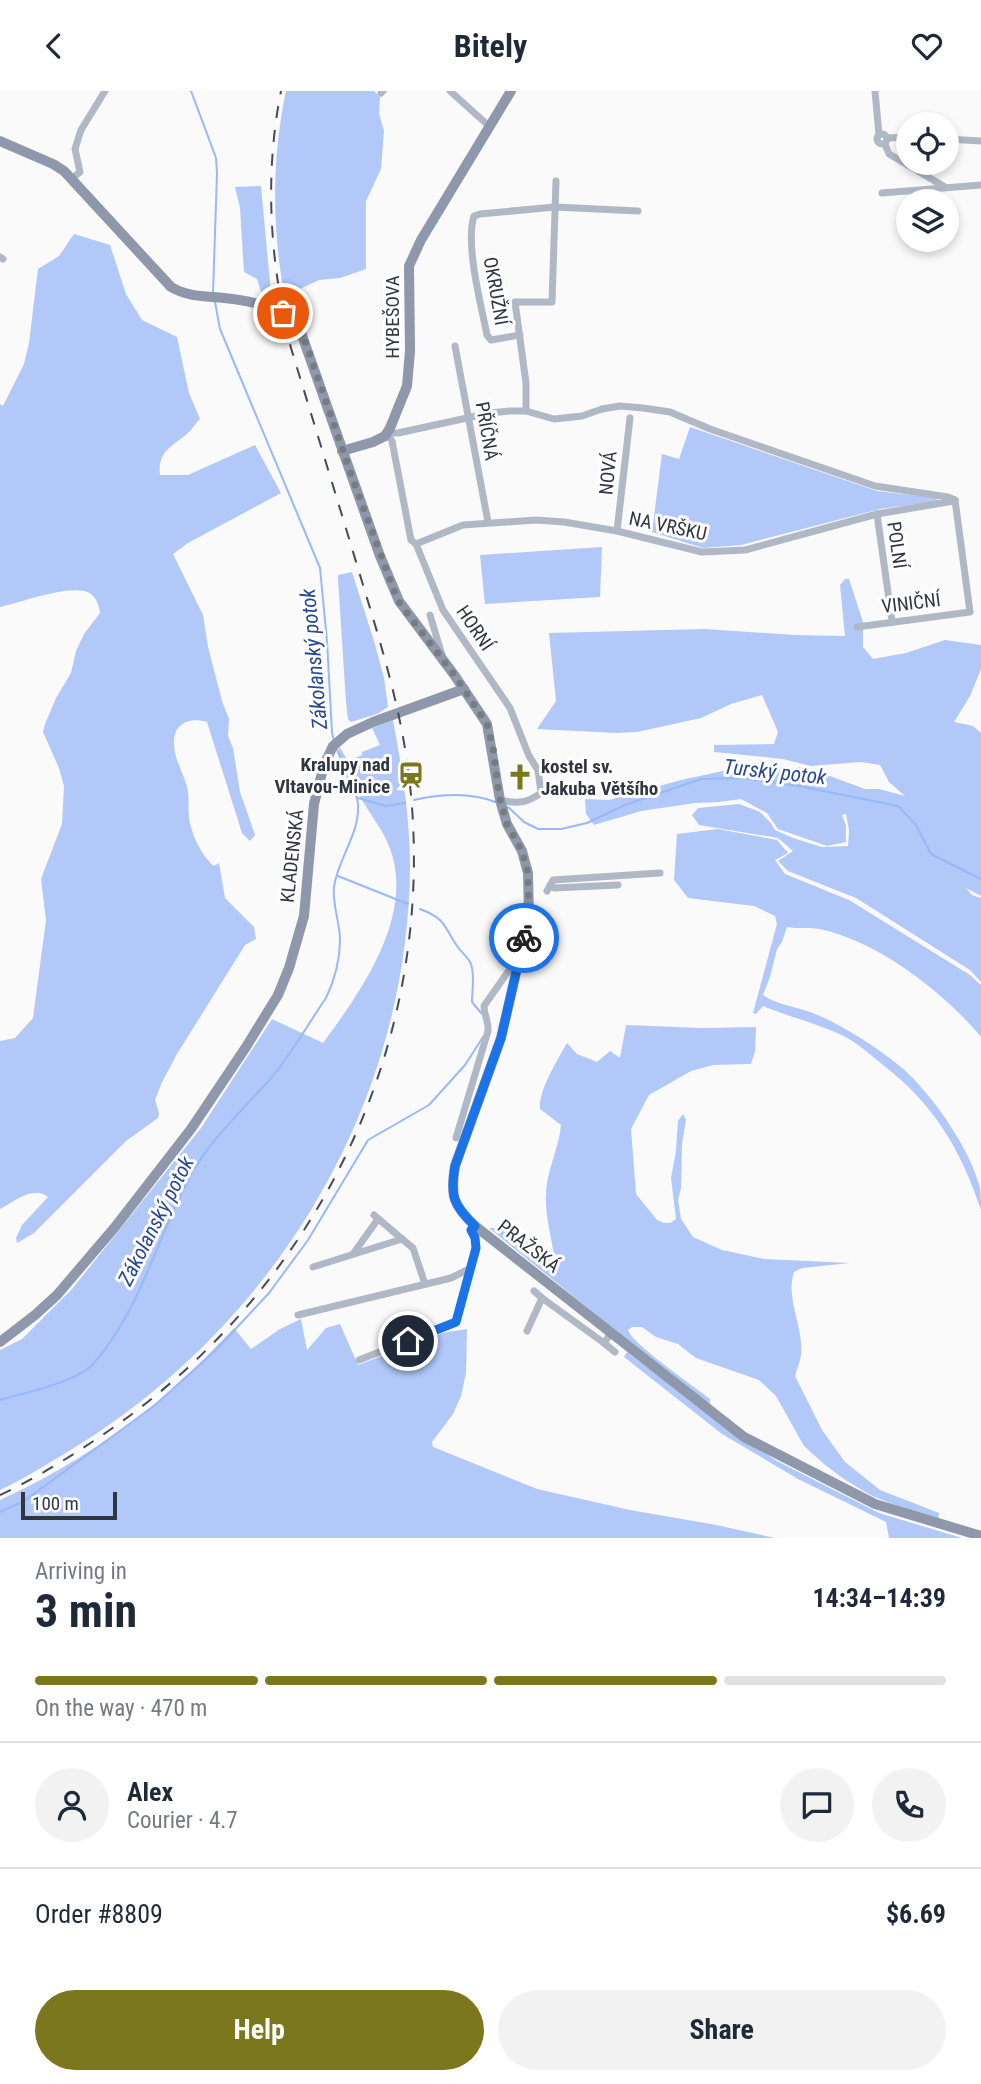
<!DOCTYPE html>
<html lang="en">
<head>
<meta charset="utf-8">
<style>
  body { margin:0; font-family:"Roboto Condensed",sans-serif; background:#f2f2f3; color:#1f2937; height:100vh; display:flex; flex-direction:column; font-size:26px; white-space:nowrap }
  * { box-sizing:border-box; margin:0 }
  p { font-size:23px; color:#747a83 }
  .icon { flex:none; width:38px; height:38px; fill:none; stroke:currentColor; stroke-width:2; stroke-linecap:round; stroke-linejoin:round }
  .map { position:relative; height:1447px; overflow:hidden }
  .drawer { display:flex; flex-direction:column; background:#fff; flex:1 }
  .drawer>* { flex:none }
  .buttons { position:absolute; left:896px; top:21px; display:grid; gap:14px }
  .buttons a { display:grid; place-items:center; width:63px; height:63px; border-radius:50%; background:#fff; box-shadow:0 4px 10px #0003; font-size:35px }
  .scale { position:absolute; left:21px; bottom:18px; width:96px; box-sizing:border-box; padding-left:7px; border:4px solid #303641; border-top:0; font-size:19px; line-height:24px; white-space:nowrap; color:#303641; -webkit-text-stroke:5px #fff; paint-order:stroke }
  .pin { position:absolute; display:grid; place-items:center; width:60px; height:60px; color:#fff; margin:-30px; border:4px solid #fff; border-radius:50%; box-shadow:0 2px 7px #0007 }
  .courier { position:absolute; display:grid; place-items:center; width:70px; height:70px; margin:-35px; border:5px solid #1a73e8; border-radius:50%; background:#fff; color:#222; box-shadow:0 2px 9px #0007 }
  .overview em { font-style:normal; font-weight:700 }
  .overview div { display:flex; flex-direction:column-reverse }
  .overview { display:flex; align-items:center; justify-content:space-between; height:119px; padding:0 35px }
  h1 { font-size:46px; font-weight:700; line-height:52px }
  .bar { display:grid; grid-template-columns:repeat(4,1fr); gap:10px 7px; align-content:center; height:84px; padding:0 35px }
  .bar i { height:9px; border-radius:5px; background:#e0e1e3 }
  .bar .selected { background:#7a771c }
  .bar p { grid-column:span 4 }
  .line { display:flex; align-items:center; gap:18px; padding:0 35px; border-top:2px solid #e0e1e3 }
  .line div { flex:1 }
  .round { display:grid; place-items:center; flex:none; width:74px; height:74px; border-radius:37px; background:#f2f2f3 }
  .primary-button { display:flex; gap:14px; margin-top:auto; padding:14px 35px }
  .primary-button a { flex:1; height:80px; border-radius:42px; background:#7a771c; color:#fff; font-size:28px; font-weight:700; line-height:80px; text-align:center }
  .primary-button a+a { background:#f2f2f3; color:#1f2937 }
  header { display:flex; justify-content:space-between; align-items:center; height:91px; padding:0 35px; background:#fff; font-size:32px; font-weight:700 }
  .map>svg:first-child { display:block }
  .green { fill:#b1c8f8 }
  .lines { fill:none; stroke-linecap:round; stroke-linejoin:round }
  .stream { stroke:#98b8fa; stroke-width:2 }
  .street { stroke:#b1b8c5; stroke-width:7 }
  .secondary { stroke:#8e98aa; stroke-width:10 }
  .rail { stroke:#454b55; stroke-width:2; stroke-dasharray:12 12; stroke-linecap:butt }
  .done { stroke:#777b82; stroke-width:7; stroke-dasharray:0 12.6 }
  .route { stroke:#1a73e8; stroke-width:9 }
  .labels { text-anchor:middle; dominant-baseline:central; stroke-width:6; stroke-linejoin:round; paint-order:stroke }
  .street-label { font-size:19px; fill:#303641; stroke:#fff }
  .poi-label { font-size:19px; font-weight:bold; fill:#303641; stroke:#fff; text-anchor:end }
  .water-label { font-size:21px; font-style:italic; fill:#274793; stroke:#fff }
</style>
</head>
<body>
<header><svg class="icon" aria-label="back" viewBox="0 0 24 24"><path d="M15 5l-7 7 7 7"/></svg>Bitely<svg class="icon" aria-label="heart" viewBox="0 0 24 24"><path d="M12 20l-8-8c-3-5 5-10 8-4 3-6 11-1 8 4z"/></svg></header>
<div class="map">
<svg width="981" height="1447" viewBox="0 0 981 1447">
  <rect width="100%" height="100%" fill="#fafafa"/>
  <g class="green">
    <path d="M 286,0 L 374,0 L 380,6 L 379,22 L 384,40 L 381,78 L 366,110 L 366,178 L 340,187 L 319,189 L 302,197 L 286,213 C 272,142 271,71 286,0 Z"/>
    <path d="M 261,95 L 271,203 L 261,201 L 257,188 L 244,181 L 240,117 L 235,96 Z"/>
    <path d="M 74,143 L 110,154 L 126,203 L 142,229 L 177,246 L 189,302 L 200,328 C 196,332 192,338 188,342 C 173,355 157,360 160,384 L 188,384 L 255,354 L 281,402 L 188,452 L 173,463 L 203,524 L 208,556 L 222,610 L 229,628 L 228,645 L 233,657 L 240,701 L 255,744 L 250,750 L 242,742 L 207,631 C 190,626 173,632 174,653 C 174,669 185,684 188,700 C 189,709 188,718 189,727 C 191,742 202,766 214,775 L 219,772 L 225,807 L 254,836 L 256,848 L 245,854 L 177,963 L 162,991 L 155,1009 L 159,1022 L 158,1027 L 126,1050 L 34,1142 L 17,1152 L 16,1147 L 22,1134 L 48,1106 C 33,1094 14,1111 0,1118 L 0,950 L 15,947 L 33,927 L 46,829 L 41,788 L 62,733 L 64,695 L 59,677 L 43,641 L 45,633 L 56,607 L 71,582 L 76,560 L 84,543 L 100,522 C 99,515 97,508 91,503 C 74,491 20,512 0,516 L 0,313 L 3,315 L 24,273 L 29,252 L 38,178 L 59,165 Z"/>
    <path d="M 690,336 L 877,400 L 936,407 L 938,410 L 880,418 L 741,454 L 703,457 L 652,441 L 662,363 L 679,368 Z"/>
    <path d="M 602,456 L 600,506 L 485,513 L 480,464 Z"/>
    <path d="M 352,481 L 374,550 L 384,587 L 388,616 L 377,623 L 351,631 L 348,628 L 346,611 L 338,488 L 338,484 Z"/>
    <path d="M 845,488 L 849,488 L 863,531 L 863,556 L 873,568 L 906,562 L 945,549 L 981,554 L 981,578 L 970,605 L 954,631 L 973,635 L 981,642 L 981,805 L 966,797 L 972,804 L 981,807 L 981,891 L 970,879 L 856,807 L 788,780 L 778,770 L 793,760 L 778,747 L 699,734 L 692,724 L 698,717 L 739,713 L 760,721 L 771,732 L 775,739 L 793,747 L 822,756 L 848,755 L 849,739 L 846,723 L 842,724 L 846,735 L 846,751 L 827,755 L 778,738 L 767,722 L 741,708 L 719,711 L 695,712 L 641,720 L 594,734 L 586,723 L 585,708 L 609,709 L 681,689 L 723,680 L 767,686 L 777,677 L 782,676 L 787,686 L 798,676 L 827,684 L 865,698 L 879,698 L 905,705 L 889,691 L 880,674 L 861,671 L 811,675 L 783,668 L 714,661 L 714,654 L 774,653 L 778,641 L 762,604 L 731,613 L 701,627 L 637,641 L 617,642 L 537,638 L 556,610 L 549,542 L 704,538 L 795,544 L 845,545 L 840,494 Z"/>
    <path d="M 393,629 C 402,677 410,727 410,776 C 408,1017 273,1236 69,1360 C 47,1373 24,1388 0,1399 L 0,1259 L 22,1248 L 72,1198 L 201,1037 L 272,928 L 323,952 C 365,895 425,811 381,739 C 373,727 366,715 358,703 C 351,693 342,684 340,671 C 339,666 339,660 339,655 L 348,670 L 362,664 L 362,661 L 380,654 L 372,637 Z"/>
    <path d="M 718,738 L 777,749 L 788,762 L 775,769 L 785,783 L 849,809 L 970,884 L 981,894 L 981,946 C 944,901 877,850 820,838 C 810,836 798,838 787,836 L 782,851 L 777,858 L 770,886 L 763,904 C 777,914 797,916 813,922 C 844,935 875,955 901,976 C 932,1003 970,1057 980,1097 C 981,1104 981,1112 981,1119 C 961,1059 934,1013 883,974 C 872,965 861,955 849,948 C 822,933 791,927 763,915 L 756,923 L 753,922 L 777,833 L 775,825 L 754,815 L 688,807 L 674,789 L 677,743 Z"/>
    <path d="M 626,934 L 703,937 L 756,936 L 755,960 L 751,973 L 713,974 L 691,980 L 649,1004 L 631,1038 L 636,1103 L 657,1129 L 664,1132 L 670,1132 L 676,1128 L 671,1087 L 676,1060 L 678,1030 L 683,1023 L 686,1029 L 682,1053 L 681,1097 L 678,1109 L 681,1128 L 693,1146 L 722,1159 L 764,1168 L 850,1172 L 802,1177 L 794,1181 C 785,1208 804,1236 801,1264 C 800,1271 797,1278 795,1285 L 822,1339 L 845,1371 L 880,1399 L 939,1422 L 938,1431 L 870,1404 L 844,1388 L 824,1373 L 804,1355 L 776,1305 L 759,1289 L 696,1267 L 678,1253 L 656,1246 L 642,1236 L 632,1236 L 628,1239 C 632,1253 695,1296 710,1308 L 710,1316 L 489,1137 L 505,1137 L 537,1156 L 554,1164 C 551,1145 545,1124 546,1104 C 546,1080 559,1058 561,1034 L 540,1018 C 538,1000 558,968 567,952 L 577,963 L 597,971 L 610,960 L 620,967 Z"/>
    <path d="M 301,1228 L 307,1259 L 326,1237 L 340,1233 L 358,1274 L 442,1242 L 467,1238 L 466,1282 L 461,1305 L 453,1323 L 432,1351 L 433,1356 L 537,1398 L 630,1419 L 716,1434 L 775,1447 L 0,1447 L 0,1409 C 53,1385 106,1352 152,1315 C 182,1292 208,1264 234,1237 L 251,1258 L 280,1238 Z"/>
    <path d="M 627,1261 L 730,1339 L 777,1370 L 879,1422 L 962,1447 L 889,1447 L 886,1431 L 798,1388 L 722,1343 L 624,1266 Z"/>
  </g>
  <g class="lines">
    <g class="stream">
      <path d="M 191,0 L 216,67 L 217,82 L 213,202"/>
      <path d="M 215,211 L 220,238 L 320,477 L 327,550 L 332,642 L 334,650"/>
      <path d="M 358,707 L 386,715 L 405,712"/>
      <path d="M 414,709 C 441,703 469,701 495,711"/>
      <path d="M 508,716 L 524,731 L 538,738 L 561,738 L 587,732 L 625,714 L 701,688 L 743,687 L 799,695 L 898,715 L 916,734 L 931,763 L 981,788"/>
      <path d="M 338,785 L 408,813"/>
      <path d="M 420,818 C 446,828 443,834 457,855 C 461,861 468,866 471,873 C 475,884 472,900 472,911 L 481,922"/>
      <path d="M 0,1309 C 24,1302 77,1291 93,1273 C 139,1222 157,1148 188,1089 C 209,1049 243,1019 272,986 C 292,962 308,933 326,907 C 334,890 340,868 340,849 C 340,831 332,814 334,796 C 338,767 360,743 358,713 C 357,699 342,674 337,658"/>
      <path d="M 0,1421 L 24,1410 L 154,1315 L 217,1258 L 269,1202 L 308,1149 L 368,1049 L 429,1014 L 465,974 L 483,946"/>
    </g>
    <g class="street">
      <path d="M 450,0 L 490,36"/>
      <path d="M 875,0 L 879,44"/>
      <path d="M 381,2 L 383,0"/>
      <circle cx="882" cy="48" r="5"/>
      <path d="M 887,47 L 908,46"/>
      <path d="M 947,48 L 981,50"/>
      <path d="M 885,53 L 889,63 L 945,96"/>
      <path d="M 71,88 L 80,81 L 75,58 L 81,39 L 105,0"/>
      <path d="M 882,102 L 981,94"/>
      <path d="M 0,166 L 3,168"/>
      <path d="M 520,244 L 491,249 L 487,244 C 481,214 465,153 474,125 L 480,123 L 555,116 L 638,120"/>
      <path d="M 455,255 L 488,431"/>
      <path d="M 526,320 L 526,292 L 515,211 L 552,211 L 556,90"/>
      <path d="M 386,342 L 398,342 L 490,322 L 510,320 L 526,320 L 554,328 L 582,325 L 602,318 L 620,315 L 643,317 L 670,321 L 710,338 L 875,395 L 948,406 L 955,409"/>
      <path d="M 386,342 L 392,350 L 411,449 L 416,453 L 443,519 L 510,617 L 529,665 L 538,679 L 541,702 C 527,712 518,713 500,709"/>
      <path d="M 877,423 L 892,530"/>
      <path d="M 617,440 L 630,327"/>
      <path d="M 416,453 L 463,434 L 536,429 L 564,431 L 617,440 L 702,461 L 745,459 L 877,423 L 954,410"/>
      <path d="M 430,524 L 442,564"/>
      <path d="M 857,536 L 970,521 L 955,409"/>
      <path d="M 550,794 L 554,797 L 618,794"/>
      <path d="M 547,800 L 553,789 L 660,782"/>
      <path d="M 456,1047 L 488,940 C 489,930 484,925 484,915 L 519,865"/>
      <path d="M 374,1124 L 402,1148"/>
      <path d="M 353,1163 L 378,1128"/>
      <path d="M 313,1176 L 402,1148 L 413,1157 L 425,1193"/>
      <path d="M 534,1200 L 542,1207"/>
      <path d="M 298,1224 L 451,1187 L 471,1177"/>
      <path d="M 527,1240 L 542,1207 L 604,1252 L 611,1242"/>
      <path d="M 604,1252 L 615,1261"/>
      <path d="M 359,1269 L 456,1231 L 476,1157 L 475,1147 L 471,1139 L 475,1135"/>
    </g>
    <g class="secondary">
      <path d="M 0,50 L 53,73 L 64,80 L 171,196 C 188,206 205,205 224,207 C 243,209 266,213 283,222 C 289,225 294,231 299,236 L 380,465 L 399,510 L 455,585 L 487,633 L 500,709 L 507,733 L 522,760 L 528,782 L 529,825 L 501,947 L 455,1075 C 450,1105 453,1114 475,1135 L 744,1346 L 875,1413 L 981,1445"/>
      <path d="M 342,360 L 373,351 L 385,345 L 390,337 L 407,295 L 410,260 L 409,175 L 421,149 L 511,0"/>
      <path d="M 0,1251 L 35,1224 L 57,1204 L 115,1136 L 191,1038 L 246,956 L 278,904 L 289,877 L 304,825 L 314,713 L 324,674 L 333,655 L 347,643 L 373,631 L 464,598"/>
    </g>
    <path class="rail" d="M 0,1404 C 34,1388 67,1368 98,1347 C 315,1203 438,955 410,694 C 402,618 379,547 357,474 C 335,401 313,329 291,257 C 270,172 264,86 281,0"/>
  </g>
  <g class="lines">
    <path class="done" d="M 283,222 L 299,236 L 303,244 L 352,386 L 398,510 L 455,585 L 487,633 L 493,657 L 499,704 L 507,733 L 522,760 L 528,782 L 529,825 L 524,847"/>
    <path class="route" d="M 408,1250 L 456,1231 L 476,1157 L 475,1147 L 471,1139 L 475,1135 C 453,1114 450,1105 455,1075 L 501,947 L 524,847"/>
  </g>
  <defs>
    <g id="station-bare" transform="scale(2.1)"><path d="M-3-6H3Q5-6 5-4V2Q5 4 3 4L4.5 6H3L1.5 4h-3L-3 6H-4.5L-3 4Q-5 4-5 2V-4Q-5-6-3-6ZM-3.5-4v3h7v-3ZM-3.5 1v1.5H-2V1ZM2 1v1.5H3.5V1Z" fill="#7a771c" stroke="#fff" stroke-width="2.5" paint-order="stroke"/></g>
    <g id="church-bare" transform="scale(2.1)"><path d="M-1.2-6h2.4v3.5h3.3v2.4h-3.3V6h-2.4V-.1h-3.3v-2.4h3.3Z" fill="#7a771c" stroke="#fff" stroke-width="2.5" paint-order="stroke"/></g>
  </defs>
  <g fill-rule="evenodd">
    <use href="#station-bare" x="411" y="684"/>
    <use href="#church-bare" x="520" y="686"/>
  </g>
  <g class="labels">
    <g class="street-label">
      <text transform="translate(496 200) rotate(80)">OKRUŽNÍ</text>
      <text transform="translate(392 226) rotate(-90)">HYBEŠOVA</text>
      <text transform="translate(487 340) rotate(80)">PŘÍČNÁ</text>
      <text transform="translate(608 382) rotate(-84)">NOVÁ</text>
      <text transform="translate(668 435) rotate(12)">NA VRŠKU</text>
      <text transform="translate(897 454) rotate(82)">POLNÍ</text>
      <text transform="translate(911 512) rotate(-7)">VINIČNÍ</text>
      <text transform="translate(475 537) rotate(56)">HORNÍ</text>
      <text transform="translate(292 765) rotate(-84)">KLADENSKÁ</text>
      <text transform="translate(529 1155) rotate(38)">PRAŽSKÁ</text>
    </g>
    <g class="poi-label">
      <text x="390" y="673">Kralupy nad<tspan x="390" dy="22">Vltavou-Minice</tspan></text>
      <text x="541" y="675" text-anchor="start">kostel sv.<tspan x="541" dy="22">Jakuba Většího</tspan></text>
    </g>
    <g class="water-label">
      <text transform="translate(314 568) rotate(-95)">Zákolanský potok</text>
      <text transform="translate(775 681) rotate(6)">Turský potok</text>
      <text transform="translate(156 1130) rotate(-63)">Zákolanský potok</text>
    </g>
  </g>
</svg>
<div class="buttons">
<a><svg class="icon" aria-label="locate" viewBox="0 0 24 24"><circle cx="12" cy="12" r="6"/><path d="M12 2v4M12 18v4M2 12h4M18 12h4"/></svg></a>
<a><svg class="icon" aria-label="layers" viewBox="0 0 24 24"><path d="M12 4l9 5-9 5-9-5zM3 14l9 5 9-5"/></svg></a>
</div>
<div class="scale">100 m</div>
<div class="pin" style="left:283px;top:222px;background:#ea580c"><svg class="icon" aria-label="bag" viewBox="0 0 24 24"><path d="M5 8h14l-1 12H6zM9 8a3 3 0 0 1 6 0"/></svg></div>
<div class="pin" style="left:408px;top:1250px;background:#1f2937"><svg class="icon" aria-label="home" viewBox="0 0 24 24"><path d="M3 11l9-7 9 7M6 9v11h12V9"/></svg></div>
<div class="courier" style="left:524px;top:847px"><svg class="icon" aria-label="bike" viewBox="0 0 24 24"><circle cx="6" cy="16" r="4"/><circle cx="18" cy="16" r="4"/><path d="M6 16l4-8h5l3 8M10 8l3 8H6M13 5h3"/></svg></div>
</div>
<section class="drawer">
<div class="overview"><div><h1>3 min</h1><p>Arriving in</p></div><em>14:34–14:39</em></div>
<div class="bar"><i class="selected"></i><i class="selected"></i><i class="selected"></i><i></i><p>On the way · 470 m</p></div>
<div class="line" style="height:126px"><a class="round"><svg class="icon" aria-label="person" viewBox="0 0 24 24"><circle cx="12" cy="8" r="4"/><path d="M4 21q1-7 8-7t8 7"/></svg></a><div><b>Alex</b><p>Courier · 4.7</p></div><a class="round"><svg class="icon" aria-label="chat" viewBox="0 0 24 24"><path d="M4 5h16v11H9l-5 4z"/></svg></a><a class="round"><svg class="icon" aria-label="phone" viewBox="0 0 24 24"><path d="M5 4h4l2 5-3 2q2 4 5 5l2-3 5 2v4C11 20 4 13 5 4z"/></svg></a></div>
<div class="line" style="height:91px"><div>Order #8809</div><b>$6.69</b></div>
<div class="primary-button"><a>Help</a><a>Share</a></div>
</section>
</body>
</html>
